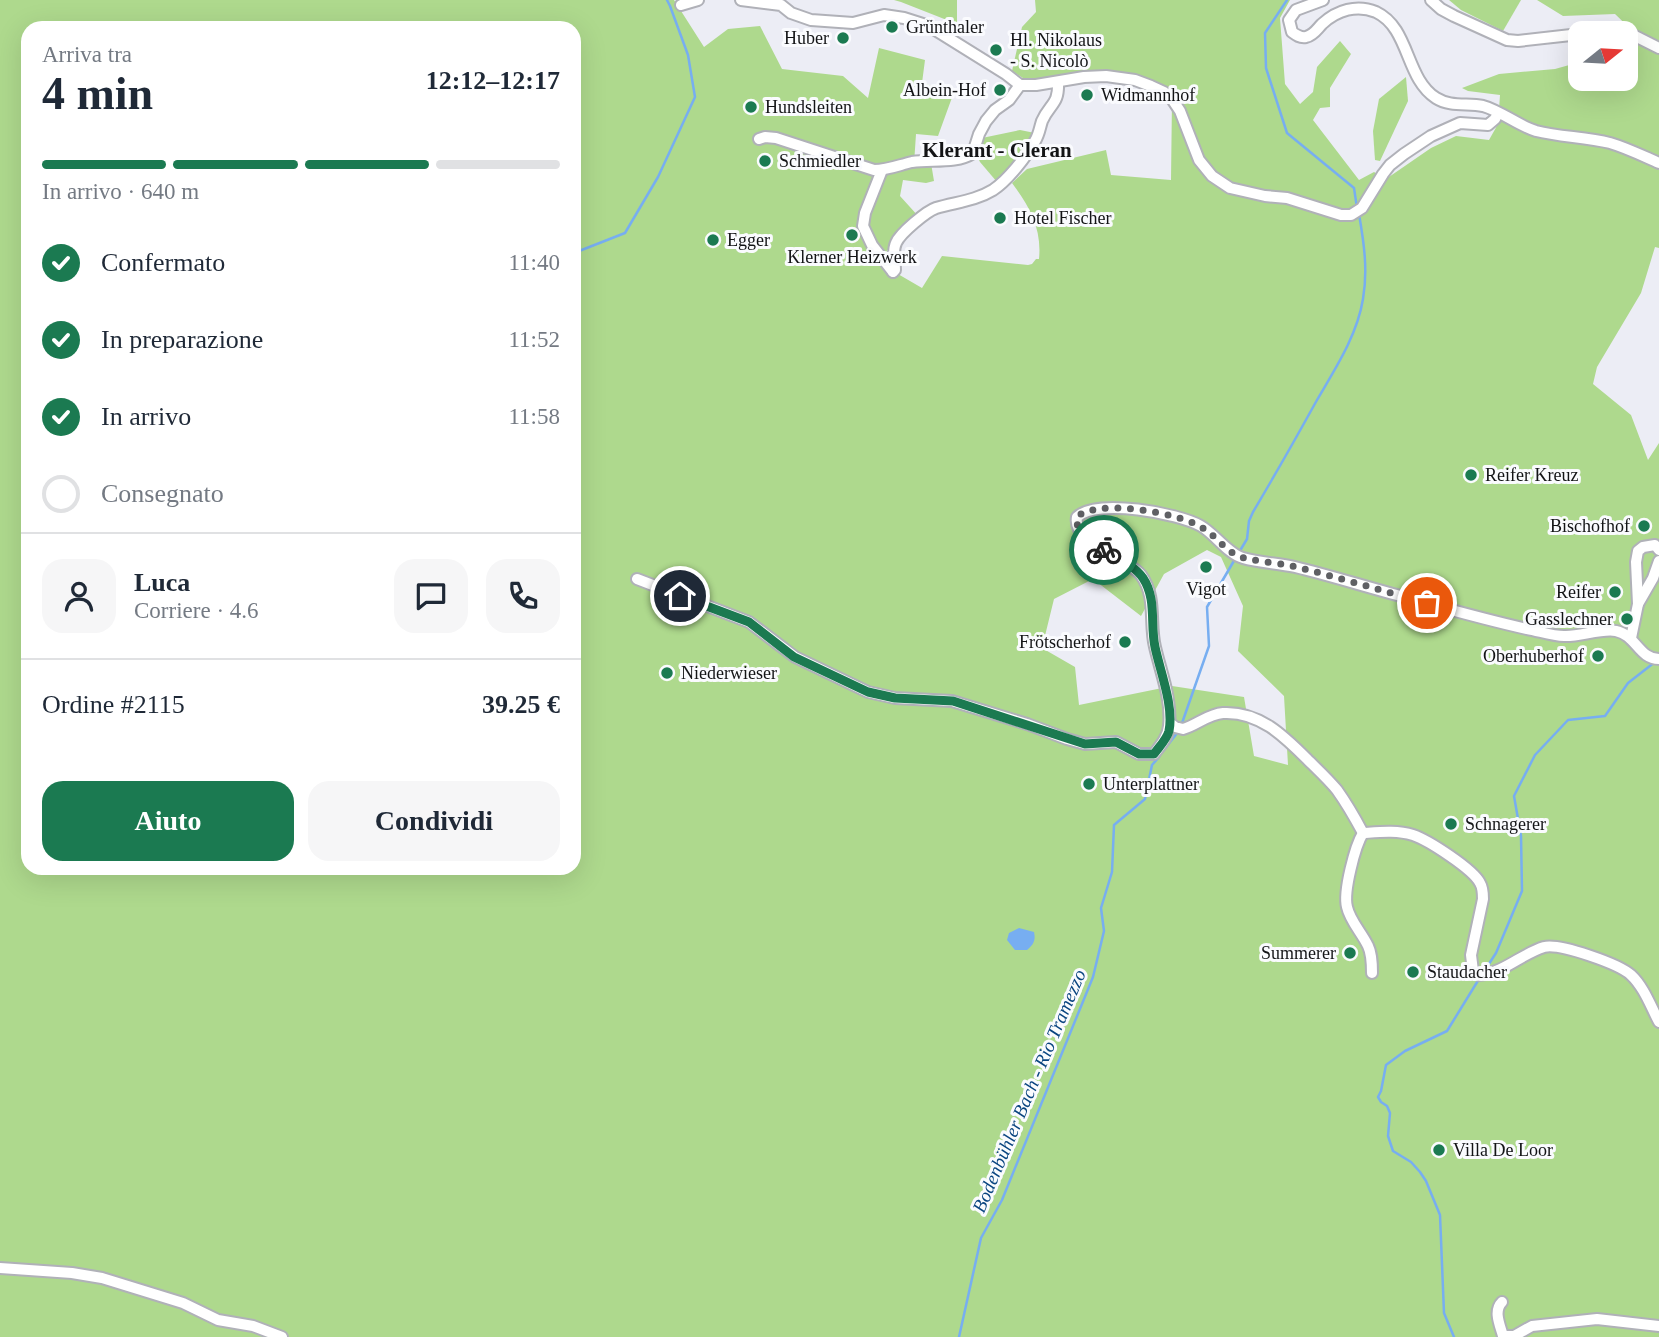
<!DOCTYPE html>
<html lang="it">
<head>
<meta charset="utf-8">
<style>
  body { margin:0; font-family:"Times New Roman",serif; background:#f6f6f7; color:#1f2937; height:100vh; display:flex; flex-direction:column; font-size:26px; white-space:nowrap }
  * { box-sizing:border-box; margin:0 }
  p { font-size:23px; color:#747a83 }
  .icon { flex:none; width:38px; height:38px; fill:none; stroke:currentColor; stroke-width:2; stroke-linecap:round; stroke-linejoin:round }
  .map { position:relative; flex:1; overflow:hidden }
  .panel { position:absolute; left:21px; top:21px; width:560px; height:854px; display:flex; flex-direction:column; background:#fff; border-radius:21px; box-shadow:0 7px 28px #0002 }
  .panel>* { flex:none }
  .needle { width:46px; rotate:72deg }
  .controls { position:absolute; left:1568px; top:21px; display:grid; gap:14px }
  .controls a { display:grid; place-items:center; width:70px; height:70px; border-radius:14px; background:#fff; box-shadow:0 7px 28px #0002; font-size:35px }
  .pin { position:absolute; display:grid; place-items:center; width:60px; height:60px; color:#fff; margin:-30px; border:4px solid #fff; border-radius:50%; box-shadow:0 2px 7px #0007 }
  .courier { position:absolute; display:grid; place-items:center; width:70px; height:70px; margin:-35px; border:5px solid #1b7a51; border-radius:50%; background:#fff; color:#222; box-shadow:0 2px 9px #0007 }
  .headline em { font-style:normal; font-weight:800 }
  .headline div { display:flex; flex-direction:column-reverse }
  .headline { display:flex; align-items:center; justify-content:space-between; height:119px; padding:0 21px }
  h1 { font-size:46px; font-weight:800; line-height:52px }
  .bar { display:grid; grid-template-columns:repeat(4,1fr); gap:10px 7px; align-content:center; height:84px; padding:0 21px }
  .bar i { height:9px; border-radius:5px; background:#e0e1e3 }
  .bar .selected { background:#1b7a51 }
  .bar p { grid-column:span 4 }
  .line { display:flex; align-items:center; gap:18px; padding:0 21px; border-top:2px solid #e0e1e3 }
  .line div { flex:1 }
  .round { display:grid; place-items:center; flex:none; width:74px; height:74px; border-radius:21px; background:#f6f6f7 }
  ol { padding:0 21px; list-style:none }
  li { display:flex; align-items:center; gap:21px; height:77px }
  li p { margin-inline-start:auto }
  li .icon { padding:7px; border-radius:50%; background:#1b7a51; color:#fff; stroke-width:4 }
  li:last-child { color:#747a83 }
  li i { width:38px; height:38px; border:4px solid #e0e1e3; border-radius:50% }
  .button { display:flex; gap:14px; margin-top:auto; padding:14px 21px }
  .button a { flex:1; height:80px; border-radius:21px; background:#1b7a51; color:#fff; font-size:28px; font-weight:800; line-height:80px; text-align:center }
  .button a+a { background:#f6f6f7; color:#1f2937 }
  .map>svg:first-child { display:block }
  .green { fill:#aed98d; fill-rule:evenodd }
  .water { fill:#77aef1 }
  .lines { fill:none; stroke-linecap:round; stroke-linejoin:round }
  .stream { stroke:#77aef1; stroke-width:2.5 }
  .minor-casing { stroke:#b0b1b8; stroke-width:14 }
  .minor { stroke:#fff; stroke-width:10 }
  .done { stroke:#5f6064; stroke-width:7; stroke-dasharray:0 12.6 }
  .route { stroke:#1b7a51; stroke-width:9 }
  .poi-dot { fill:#1b7a51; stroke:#fafbfe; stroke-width:2.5 }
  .labels { text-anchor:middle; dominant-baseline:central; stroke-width:6; stroke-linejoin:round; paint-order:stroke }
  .poi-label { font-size:18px; fill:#131416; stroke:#fafbfe; text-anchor:start }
  .water-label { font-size:19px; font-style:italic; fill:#0a4580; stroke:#fafbfe }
  .quarter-label { font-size:21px; font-weight:bold; fill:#131416; stroke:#fafbfe }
</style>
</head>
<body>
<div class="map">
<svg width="1659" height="1337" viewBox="0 0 1659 1337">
  <rect width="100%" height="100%" fill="#ecedf5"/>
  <g class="green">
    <path d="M 0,0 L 674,0 L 704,47 L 728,29 L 760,26 L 782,69 L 843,76 L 868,98 L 879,48 L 925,60 L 922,83 L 954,92 L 938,136 L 916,134 L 914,164 L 931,163 L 934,181 L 926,183 L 903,180 L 900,196 L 919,217 L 895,239 L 879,263 L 922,288 L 942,256 L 1028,265 L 1032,264 L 1036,259 L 1039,259 C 1042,229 1030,207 1012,183 L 1027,169 L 1106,150 L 1111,175 L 1171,180 L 1172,99 L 1135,80 L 1029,82 L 1012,71 L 1022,27 L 1036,12 L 1035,0 L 1290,0 L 1280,18 L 1285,84 L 1300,104 L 1313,92 L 1317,67 L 1340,41 L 1351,54 L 1330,88 L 1330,107 L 1320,108 L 1313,120 L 1359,180 L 1374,172 L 1386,179 L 1431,148 L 1456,136 L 1489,140 L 1498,124 L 1500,95 L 1468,91 L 1462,88 L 1499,74 L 1555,69 L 1580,62 L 1580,79 L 1626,79 L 1626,49 L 1645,43 L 1615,14 L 1563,16 L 1537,0 L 1659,0 L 1659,248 L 1655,247 L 1641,293 L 1597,367 L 1593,384 L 1631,415 L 1648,460 L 1659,443 L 1659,1337 L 0,1337 ZM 28,28 L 574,28 L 574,868 L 28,868 ZM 1207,550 L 1221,557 L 1243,606 L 1238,651 L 1284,696 L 1288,765 L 1254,756 L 1244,697 L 1172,686 L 1079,705 L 1075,667 L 1042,648 L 1054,599 L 1093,579 L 1141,616 L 1164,574 Z"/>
    <path d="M 894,0 L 957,0 L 957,24 L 901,2 Z"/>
    <path d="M 1449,0 L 1521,0 L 1503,31 L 1461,10 Z"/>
    <path d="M 1406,77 L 1408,101 L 1380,161 L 1375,160 L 1373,131 L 1379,99 Z"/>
    <path d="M 1020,130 L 1035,133 L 1015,163 L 997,182 L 980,162 L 976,154 L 982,138 Z"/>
  </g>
  <path class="water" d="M 1019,928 L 1034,932 C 1036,941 1033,945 1027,950 L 1015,950 L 1007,940 L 1009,933 Z"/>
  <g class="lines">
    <g class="stream">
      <path d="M 1287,0 L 1265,33 L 1266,68 L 1287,133 L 1354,188 L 1357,208"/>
      <path d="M 574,253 L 625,233 L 658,177 L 695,97 L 688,55 L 670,6 L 667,0"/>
      <path d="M 1238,554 L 1247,539 L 1249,521 L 1253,512 C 1275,475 1296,438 1317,400 C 1335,369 1357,336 1363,299 C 1368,270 1364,243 1359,214"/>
      <path d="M 1181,726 L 1209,646 L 1207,607 L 1235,559"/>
      <path d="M 1163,751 L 1178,732"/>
      <path d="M 1485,970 L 1496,953 L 1522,891 L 1521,836 L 1514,796 L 1535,755 L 1568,720 L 1605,716 L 1628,683 L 1655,662"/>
      <path d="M 959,1337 L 981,1238 L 1002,1200 L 1093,977 L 1104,931 L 1101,908 L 1112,872 L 1114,825 L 1145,799 L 1152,765 L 1159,757"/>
      <path d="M 1454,1337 L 1444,1313 L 1440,1215 L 1426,1181 L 1420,1172 L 1411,1162 L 1393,1151 L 1388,1136 L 1390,1113 L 1387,1106 L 1381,1102 L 1378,1097 L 1381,1091 L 1386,1065 L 1405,1051 L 1447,1031 L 1479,979"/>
    </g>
    <g class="minor-casing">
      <g id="minor">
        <path d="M 741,0 L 781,5 L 791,13 L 811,20 L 853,23 L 884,15 L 904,18 L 929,26 L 1006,74 L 1020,85 L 1036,85 L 1084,77 L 1106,76 L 1135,80 L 1151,86 L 1164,92 L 1172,99 L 1180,111 L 1199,160 L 1212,176 L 1230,188 L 1265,196 L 1287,198 L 1341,215 L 1351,215 L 1362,208 L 1383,174 L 1390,165 L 1404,154 L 1431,136 L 1460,123 L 1488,125 L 1495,119 L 1498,113"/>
        <path d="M 1323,0 L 1296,10 L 1289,20 L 1292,32 C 1296,35 1300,38 1306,37 C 1314,35 1317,29 1322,24 C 1337,10 1357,4 1376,12 C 1410,28 1405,78 1436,98 C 1450,107 1467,103 1483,106 C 1501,111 1517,125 1536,131 C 1560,137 1585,137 1610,143 C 1627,148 1643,156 1659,163"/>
        <path d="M 1431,0 L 1441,9 L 1454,16 L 1507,40 L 1518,41 L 1580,34"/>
        <path d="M 681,5 L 698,0"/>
        <path d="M 1592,33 L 1620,33"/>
        <path d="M 1626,34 L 1635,36 L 1659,48"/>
        <path d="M 759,139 L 765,137 L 776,138 L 874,170 C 888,170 899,165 912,162 C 932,159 956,164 973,153 L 979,134 L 986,121 L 995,110 L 1009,100 L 1020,85"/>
        <path d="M 882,170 L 865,213 L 863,226 L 872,245 L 893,272"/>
        <path d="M 893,272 L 895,270 C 895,261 892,251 896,243 C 900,233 927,211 936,208 C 956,202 975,201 993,190 C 1008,180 1026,157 1035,141 C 1039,135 1040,127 1042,121 C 1050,103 1059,105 1058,82"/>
        <path d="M 637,579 L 749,622 L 795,657 L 868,692 L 895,698 L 952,701 L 1027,724 L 1067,739 L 1085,744 L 1116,742 L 1139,754 L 1154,754 C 1161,745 1168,737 1169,726 C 1172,700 1161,673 1155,647 C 1149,623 1157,597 1141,575 C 1126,557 1072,544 1077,517 C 1097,498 1178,513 1201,526 C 1215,534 1228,554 1243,558 C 1260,563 1278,563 1295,567 C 1328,575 1360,585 1393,594 C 1437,606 1482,619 1527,629 C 1539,631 1552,636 1564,636 C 1579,637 1602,628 1616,631 C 1636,635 1639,659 1659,659"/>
        <path d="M 1638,604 L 1653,578 L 1659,561"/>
        <path d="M 1631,638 L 1638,604 L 1636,562 L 1638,551 L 1643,547 L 1655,545 L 1659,550"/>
        <path d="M 1170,723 L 1175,727 L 1183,729 C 1197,725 1208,714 1223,713 C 1259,711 1284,736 1307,759 C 1317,769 1328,779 1337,790 C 1347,804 1355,818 1363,833 C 1379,832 1397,830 1413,835 C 1428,840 1473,869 1480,883 C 1483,888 1483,894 1483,899 L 1471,955 L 1473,971 L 1479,975 C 1504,973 1521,954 1544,947 C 1560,943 1619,964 1631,975 C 1644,987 1651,1007 1659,1022"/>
        <path d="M 1363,833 C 1355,846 1343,892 1347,907 C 1350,921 1362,933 1368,946 C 1372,954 1372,964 1372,973"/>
        <path d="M 0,1268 L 72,1273 L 102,1278 L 183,1303 L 218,1320 L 253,1326 L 282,1337"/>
        <path d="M 1502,1302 C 1493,1311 1500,1325 1503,1336 L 1514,1336 L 1532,1326 L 1597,1319 L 1659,1326"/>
      </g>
    </g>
    <use href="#minor" class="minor"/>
  </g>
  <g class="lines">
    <path class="done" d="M 1104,550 C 1091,542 1075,534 1077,517 C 1097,498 1179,513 1201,527 C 1216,535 1227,554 1244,558 C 1261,562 1280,563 1297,567 C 1340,578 1383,591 1427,603"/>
    <path class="route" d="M 680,596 L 749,622 L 794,657 L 868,692 L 895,698 L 953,701 L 1085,744 L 1116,742 L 1139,754 L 1154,754 C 1159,747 1167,739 1169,731 C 1174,706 1160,671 1155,647 C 1150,624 1157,599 1143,578 C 1134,565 1117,558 1104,550"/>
  </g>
  <g class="poi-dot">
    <circle cx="892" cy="27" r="7"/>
    <circle cx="843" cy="38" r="7"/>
    <circle cx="996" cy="50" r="7"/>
    <circle cx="1000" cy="90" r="7"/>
    <circle cx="1087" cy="95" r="7"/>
    <circle cx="751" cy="107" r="7"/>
    <circle cx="765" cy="161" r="7"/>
    <circle cx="1000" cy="218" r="7"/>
    <circle cx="852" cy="235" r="7"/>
    <circle cx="713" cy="240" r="7"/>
    <circle cx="1471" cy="475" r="7"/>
    <circle cx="1644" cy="526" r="7"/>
    <circle cx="1206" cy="567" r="7"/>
    <circle cx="1615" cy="592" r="7"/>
    <circle cx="1627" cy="619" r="7"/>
    <circle cx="1125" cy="642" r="7"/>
    <circle cx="1598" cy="656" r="7"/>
    <circle cx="667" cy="673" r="7"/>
    <circle cx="1089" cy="784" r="7"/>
    <circle cx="1451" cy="824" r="7"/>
    <circle cx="1350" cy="953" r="7"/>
    <circle cx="1413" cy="972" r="7"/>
    <circle cx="1439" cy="1150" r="7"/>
  </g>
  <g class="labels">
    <g class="poi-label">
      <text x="906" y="27">Grünthaler</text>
      <text x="829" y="38" text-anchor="end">Huber</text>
      <text x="1010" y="40">Hl. Nikolaus<tspan x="1010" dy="21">- S. Nicolò</tspan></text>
      <text x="986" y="90" text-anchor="end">Albein-Hof</text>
      <text x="1101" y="95">Widmannhof</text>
      <text x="765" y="107">Hundsleiten</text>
      <text x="779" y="161">Schmiedler</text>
      <text x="1014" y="218">Hotel Fischer</text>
      <text x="727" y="240">Egger</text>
      <text x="852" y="257" text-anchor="middle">Klerner Heizwerk</text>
      <text x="1485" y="475">Reifer Kreuz</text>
      <text x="1630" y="526" text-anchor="end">Bischofhof</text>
      <text x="1206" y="589" text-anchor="middle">Vigot</text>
      <text x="1601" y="592" text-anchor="end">Reifer</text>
      <text x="1613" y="619" text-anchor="end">Gasslechner</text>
      <text x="1111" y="642" text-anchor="end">Frötscherhof</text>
      <text x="1584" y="656" text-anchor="end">Oberhuberhof</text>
      <text x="681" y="673">Niederwieser</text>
      <text x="1103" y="784">Unterplattner</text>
      <text x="1465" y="824">Schnagerer</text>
      <text x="1336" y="953" text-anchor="end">Summerer</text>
      <text x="1427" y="972">Staudacher</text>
      <text x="1453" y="1150">Villa De Loor</text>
    </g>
    <g class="water-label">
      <text transform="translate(1029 1091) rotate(-67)">Bodenbühler Bach - Rio Tramezzo</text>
    </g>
    <g class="quarter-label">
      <text x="997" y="150">Klerant - Cleran</text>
    </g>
  </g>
</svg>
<div class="controls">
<a><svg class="needle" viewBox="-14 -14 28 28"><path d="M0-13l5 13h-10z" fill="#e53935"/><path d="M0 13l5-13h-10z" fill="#747a83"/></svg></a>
</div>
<div class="pin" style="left:1427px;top:603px;background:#ea580c"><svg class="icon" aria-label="bag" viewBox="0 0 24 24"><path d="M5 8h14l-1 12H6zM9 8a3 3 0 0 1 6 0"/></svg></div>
<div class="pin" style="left:680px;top:596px;background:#1f2937"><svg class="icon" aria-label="home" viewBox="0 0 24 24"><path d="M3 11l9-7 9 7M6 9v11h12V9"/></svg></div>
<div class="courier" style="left:1104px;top:550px"><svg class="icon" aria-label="bike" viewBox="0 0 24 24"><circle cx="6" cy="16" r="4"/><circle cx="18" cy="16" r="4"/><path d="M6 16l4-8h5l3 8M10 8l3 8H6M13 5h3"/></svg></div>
<section class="panel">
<div class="headline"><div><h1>4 min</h1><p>Arriva tra</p></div><em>12:12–12:17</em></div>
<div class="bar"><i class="selected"></i><i class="selected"></i><i class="selected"></i><i></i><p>In arrivo · 640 m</p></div>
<ol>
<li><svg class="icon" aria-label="check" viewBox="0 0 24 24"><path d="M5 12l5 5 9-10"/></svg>Confermato<p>11:40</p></li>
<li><svg class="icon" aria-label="check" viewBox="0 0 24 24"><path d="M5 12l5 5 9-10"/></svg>In preparazione<p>11:52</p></li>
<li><svg class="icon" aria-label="check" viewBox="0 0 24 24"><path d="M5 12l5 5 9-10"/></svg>In arrivo<p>11:58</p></li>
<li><i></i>Consegnato</li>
</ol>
<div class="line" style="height:126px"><a class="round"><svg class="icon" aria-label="person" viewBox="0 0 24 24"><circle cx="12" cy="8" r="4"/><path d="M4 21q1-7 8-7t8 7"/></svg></a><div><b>Luca</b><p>Corriere · 4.6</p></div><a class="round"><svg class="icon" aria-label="chat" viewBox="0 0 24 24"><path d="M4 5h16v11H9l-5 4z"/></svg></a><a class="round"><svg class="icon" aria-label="phone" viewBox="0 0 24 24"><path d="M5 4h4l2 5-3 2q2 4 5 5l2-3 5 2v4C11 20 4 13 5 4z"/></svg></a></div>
<div class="line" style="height:91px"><div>Ordine #2115</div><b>39.25 €</b></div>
<div class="button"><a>Aiuto</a><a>Condividi</a></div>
</section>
</div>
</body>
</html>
